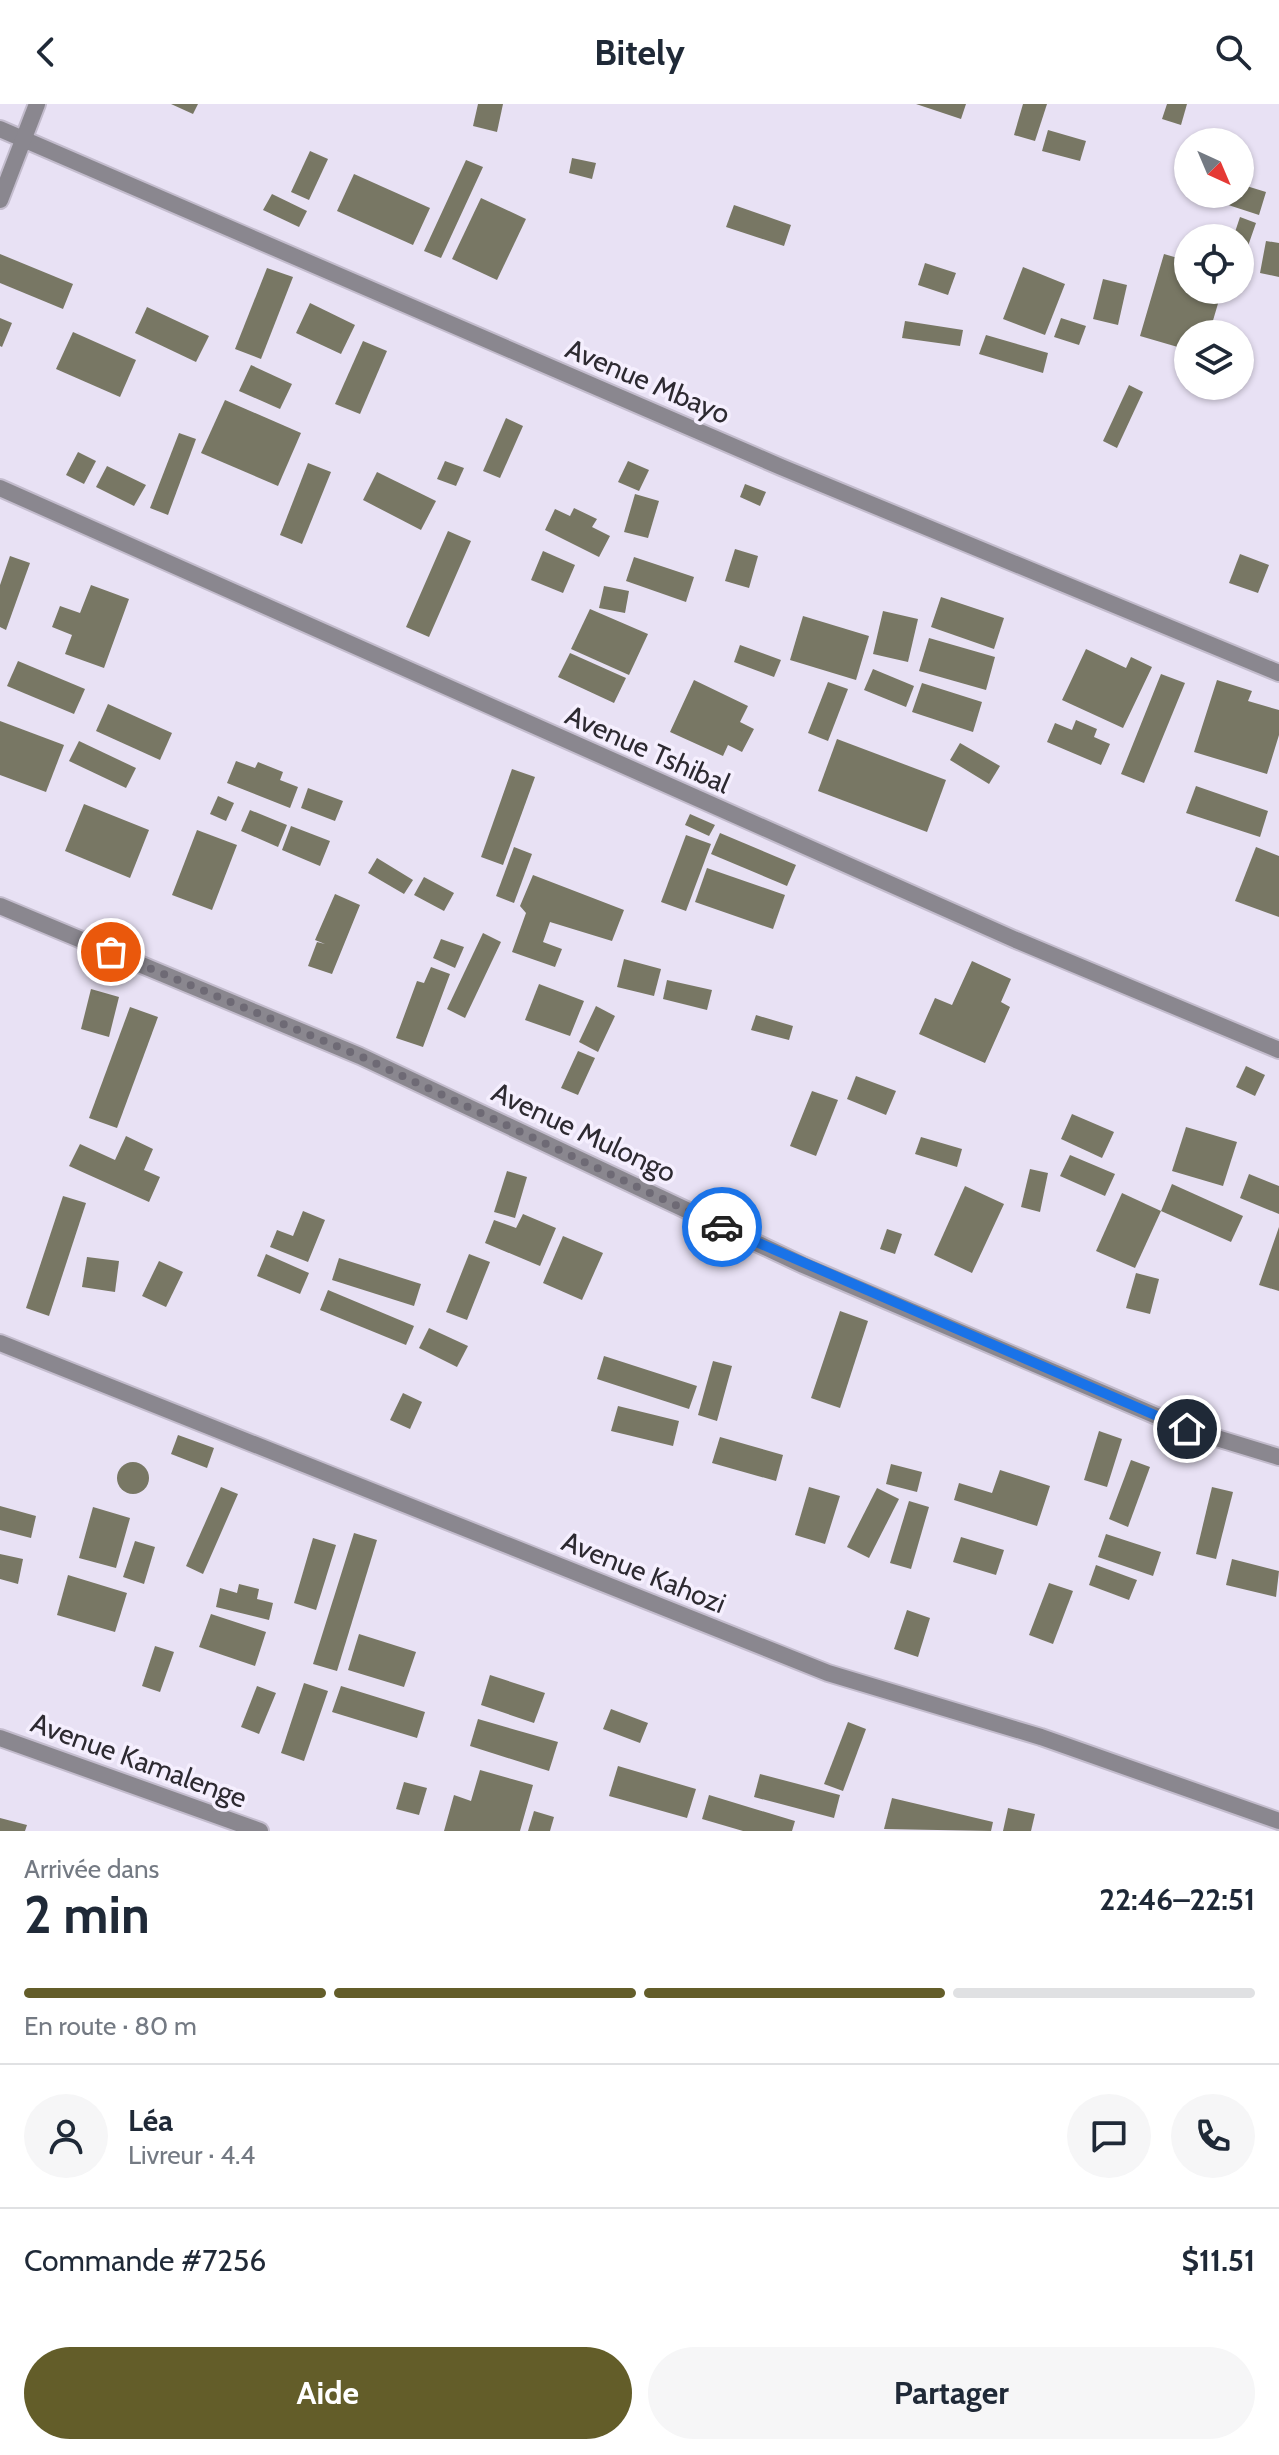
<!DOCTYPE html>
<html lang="fr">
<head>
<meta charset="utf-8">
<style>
  body { margin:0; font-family:Cabin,sans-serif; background:#f6f6f7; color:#1f2937; height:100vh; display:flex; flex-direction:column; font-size:30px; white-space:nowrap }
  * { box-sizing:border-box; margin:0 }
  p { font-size:26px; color:#747a83 }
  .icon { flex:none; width:44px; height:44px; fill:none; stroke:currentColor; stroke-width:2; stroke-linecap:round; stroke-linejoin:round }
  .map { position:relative; height:1727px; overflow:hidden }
  .side { display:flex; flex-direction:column; background:#fff; flex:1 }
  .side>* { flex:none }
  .needle { width:52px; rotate:136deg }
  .fabs { position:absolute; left:1174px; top:24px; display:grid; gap:16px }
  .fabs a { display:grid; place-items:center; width:80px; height:80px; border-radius:50%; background:#fff; box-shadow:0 2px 6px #0004; font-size:40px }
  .pin { position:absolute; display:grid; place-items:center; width:68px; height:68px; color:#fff; margin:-34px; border:4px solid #fff; border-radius:50%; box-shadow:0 2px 8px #0007 }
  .courier { position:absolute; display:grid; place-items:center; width:80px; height:80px; margin:-40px; border:6px solid #1a73e8; border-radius:50%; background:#fff; color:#222; box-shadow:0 2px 10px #0007 }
  .summary em { font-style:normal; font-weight:700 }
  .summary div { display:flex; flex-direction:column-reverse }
  .summary { display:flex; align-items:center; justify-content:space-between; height:136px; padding:0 24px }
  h1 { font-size:52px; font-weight:700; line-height:60px }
  .bar { display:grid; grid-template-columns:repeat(4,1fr); gap:12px 8px; align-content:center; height:96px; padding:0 24px }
  .bar i { height:10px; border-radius:6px; background:#e0e1e3 }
  .bar .on { background:#635d29 }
  .bar p { grid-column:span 4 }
  .line { display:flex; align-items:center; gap:20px; padding:0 24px; border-top:2px solid #e0e1e3 }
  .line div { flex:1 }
  .round { display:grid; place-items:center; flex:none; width:84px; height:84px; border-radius:42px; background:#f6f6f7 }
  .button { display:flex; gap:16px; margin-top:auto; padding:16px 24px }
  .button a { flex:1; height:92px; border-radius:48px; background:#635d29; color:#fff; font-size:32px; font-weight:700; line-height:92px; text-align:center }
  .button a+a { background:#f6f6f7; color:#1f2937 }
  header { display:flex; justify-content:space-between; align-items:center; height:104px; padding:0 24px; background:#fff; font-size:36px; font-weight:700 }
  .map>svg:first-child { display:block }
  .building { fill:#787764 }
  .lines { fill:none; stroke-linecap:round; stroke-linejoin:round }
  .street-casing { stroke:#c3bccd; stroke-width:20 }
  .street { stroke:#8a878f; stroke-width:16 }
  .done { stroke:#6e6a75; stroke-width:8; stroke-dasharray:0 14.4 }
  .route { stroke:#1a73e8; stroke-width:10 }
  .labels { text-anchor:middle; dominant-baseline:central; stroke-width:7; stroke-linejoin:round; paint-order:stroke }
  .street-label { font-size:28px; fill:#2d2a31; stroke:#f5effe }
</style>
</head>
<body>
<header><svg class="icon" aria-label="back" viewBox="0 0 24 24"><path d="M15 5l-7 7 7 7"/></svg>Bitely<svg class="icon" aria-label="search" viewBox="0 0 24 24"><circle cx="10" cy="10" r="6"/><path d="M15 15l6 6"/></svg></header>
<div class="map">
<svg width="1279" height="1727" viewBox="0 0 1279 1727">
  <rect width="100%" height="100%" fill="#e8e1f4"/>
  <g class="building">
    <path d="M 171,0 L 198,0 L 193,10 Z"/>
    <path d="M 478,0 L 503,0 L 497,28 L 473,22 Z"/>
    <path d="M 916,0 L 966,0 L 961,15 Z"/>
    <path d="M 1023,0 L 1047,0 L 1035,37 L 1014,31 Z"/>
    <path d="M 1167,0 L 1187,0 L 1181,21 L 1162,15 Z"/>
    <path d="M 1048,26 L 1086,37 L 1080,57 L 1042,47 Z"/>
    <path d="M 310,47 L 328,55 L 309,96 L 291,88 Z"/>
    <path d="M 572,54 L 596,59 L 592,75 L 569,69 Z"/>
    <path d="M 466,56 L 483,63 L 441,154 L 424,147 Z"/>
    <path d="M 354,70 L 430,104 L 413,141 L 337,107 Z"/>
    <path d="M 1240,80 L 1266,88 L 1259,111 L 1216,97 L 1218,90 L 1240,90 Z"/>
    <path d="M 272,90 L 307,107 L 299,123 L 263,106 Z"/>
    <path d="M 481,94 L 526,115 L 497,176 L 452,155 Z"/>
    <path d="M 734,101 L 791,121 L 784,142 L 726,123 Z"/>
    <path d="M 1240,113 L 1256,119 L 1248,142 L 1240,139 L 1240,134 L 1233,134 Z"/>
    <path d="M 1266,137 L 1279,139 L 1279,173 L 1260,169 Z"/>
    <path d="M 0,150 L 73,180 L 63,205 L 0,179 Z"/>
    <path d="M 1164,150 L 1188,157 L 1188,186 L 1222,186 L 1209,230 L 1188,230 L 1188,246 L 1140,232 Z"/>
    <path d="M 925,159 L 956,169 L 948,191 L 918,181 Z"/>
    <path d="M 1023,163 L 1065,180 L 1045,231 L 1003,215 Z"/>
    <path d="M 267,164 L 293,173 L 261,255 L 235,245 Z"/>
    <path d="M 1103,175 L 1127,181 L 1118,221 L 1093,215 Z"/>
    <path d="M 310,199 L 355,221 L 341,250 L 296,229 Z"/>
    <path d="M 147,203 L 209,232 L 196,258 L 135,229 Z"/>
    <path d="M 0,214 L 12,219 L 2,243 L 0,242 Z"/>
    <path d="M 1061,214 L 1086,222 L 1079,241 L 1054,233 Z"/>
    <path d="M 905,217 L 963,226 L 960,242 L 902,234 Z"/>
    <path d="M 73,228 L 136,256 L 120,293 L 56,265 Z"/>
    <path d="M 986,231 L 1048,249 L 1043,269 L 979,250 Z"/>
    <path d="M 363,237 L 387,247 L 360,310 L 335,300 Z"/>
    <path d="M 251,261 L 292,280 L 280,305 L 239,287 Z"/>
    <path d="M 1129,281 L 1143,288 L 1117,344 L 1103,337 Z"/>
    <path d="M 225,296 L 301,329 L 278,382 L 201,349 Z"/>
    <path d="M 506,314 L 523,322 L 500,374 L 483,367 Z"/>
    <path d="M 179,329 L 196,335 L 168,411 L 150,404 Z"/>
    <path d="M 78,348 L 96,357 L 84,380 L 66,371 Z"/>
    <path d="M 445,357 L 464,364 L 456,382 L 437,375 Z"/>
    <path d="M 628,357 L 649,366 L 639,387 L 618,378 Z"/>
    <path d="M 308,359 L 331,368 L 302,440 L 280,431 Z"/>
    <path d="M 107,362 L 146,381 L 134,402 L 96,383 Z"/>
    <path d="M 377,368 L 436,397 L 421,426 L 363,396 Z"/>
    <path d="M 745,380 L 766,388 L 760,402 L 740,393 Z"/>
    <path d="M 635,390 L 659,397 L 648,434 L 624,428 Z"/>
    <path d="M 574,404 L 597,415 L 592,423 L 610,432 L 599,453 L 545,426 L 555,405 L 570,412 Z"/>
    <path d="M 448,427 L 471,437 L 429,533 L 406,523 Z"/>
    <path d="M 735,445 L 758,452 L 749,484 L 725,477 Z"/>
    <path d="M 543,447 L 575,461 L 563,489 L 531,476 Z"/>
    <path d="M 1240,450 L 1269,461 L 1258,489 L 1229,479 Z"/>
    <path d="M 10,452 L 30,459 L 6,526 L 0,523 L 0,481 Z"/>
    <path d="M 634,453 L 694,473 L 686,498 L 626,477 Z"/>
    <path d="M 91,481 L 129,495 L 104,564 L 65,550 L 72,531 L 52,523 L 60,502 L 80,509 Z"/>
    <path d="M 604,482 L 629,487 L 625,509 L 599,504 Z"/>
    <path d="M 941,493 L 1004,514 L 994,545 L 931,523 Z"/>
    <path d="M 590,505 L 648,530 L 629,571 L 571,545 Z"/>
    <path d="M 883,507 L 918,515 L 908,558 L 873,550 Z"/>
    <path d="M 803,512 L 869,532 L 856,576 L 790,556 Z"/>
    <path d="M 929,534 L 995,553 L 986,586 L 919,567 Z"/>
    <path d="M 740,541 L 781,556 L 774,573 L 734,558 Z"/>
    <path d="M 1086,545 L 1126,564 L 1131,553 L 1152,563 L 1123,624 L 1062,596 Z"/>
    <path d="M 570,549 L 626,574 L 614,599 L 558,573 Z"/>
    <path d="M 18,557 L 85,585 L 74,610 L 7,582 Z"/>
    <path d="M 873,565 L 914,582 L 906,603 L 864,586 Z"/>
    <path d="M 1161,570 L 1185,579 L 1144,679 L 1121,670 Z"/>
    <path d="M 694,576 L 748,602 L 740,618 L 754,625 L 742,648 L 728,641 L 723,652 L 670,628 Z"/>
    <path d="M 1217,576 L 1252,587 L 1248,597 L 1279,606 L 1279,631 L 1267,670 L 1194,648 Z"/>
    <path d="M 828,578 L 848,585 L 828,637 L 808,629 Z"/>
    <path d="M 922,579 L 982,598 L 973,628 L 912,608 Z"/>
    <path d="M 108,600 L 172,629 L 160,656 L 96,627 Z"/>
    <path d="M 1076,616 L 1097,625 L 1094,633 L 1110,640 L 1101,661 L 1047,638 L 1055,619 L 1072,626 Z"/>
    <path d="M 0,617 L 64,641 L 46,688 L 0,671 Z"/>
    <path d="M 837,635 L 946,676 L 927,728 L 818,687 Z"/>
    <path d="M 79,637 L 136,664 L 126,684 L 69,657 Z"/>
    <path d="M 960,639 L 1000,662 L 989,680 L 950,656 Z"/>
    <path d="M 236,657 L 255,664 L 258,658 L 283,668 L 280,676 L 298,683 L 290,704 L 227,679 Z"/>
    <path d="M 512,665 L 535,673 L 503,761 L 481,753 Z"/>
    <path d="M 1196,682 L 1268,707 L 1260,733 L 1186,709 Z"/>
    <path d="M 308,684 L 343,697 L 335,717 L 301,704 Z"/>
    <path d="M 218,692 L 234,699 L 226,717 L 210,710 Z"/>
    <path d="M 84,700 L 149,726 L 130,774 L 65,747 Z"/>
    <path d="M 250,706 L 287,721 L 278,743 L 241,727 Z"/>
    <path d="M 690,710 L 715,721 L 709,732 L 685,721 Z"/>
    <path d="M 291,722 L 330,737 L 320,762 L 282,746 Z"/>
    <path d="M 197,726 L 237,741 L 212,806 L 172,791 Z"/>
    <path d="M 720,729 L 796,761 L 787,782 L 711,750 Z"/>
    <path d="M 686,731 L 711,740 L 686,807 L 661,798 Z"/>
    <path d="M 514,743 L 532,750 L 514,799 L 496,792 Z"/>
    <path d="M 1256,743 L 1279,752 L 1279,813 L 1235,797 Z"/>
    <path d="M 377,754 L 413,776 L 404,790 L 368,769 Z"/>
    <path d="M 707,764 L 785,791 L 773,825 L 695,798 Z"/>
    <path d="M 533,771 L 624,806 L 612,837 L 550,818 L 543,838 L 562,845 L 555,863 L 512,848 L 526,809 L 520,802 Z"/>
    <path d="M 424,773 L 454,789 L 444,807 L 414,791 Z"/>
    <path d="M 335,790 L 360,801 L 332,870 L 308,862 L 317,838 L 325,840 L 315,836 Z"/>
    <path d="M 483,829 L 501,838 L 465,914 L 447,905 Z"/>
    <path d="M 441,835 L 464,843 L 455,864 L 433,854 Z"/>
    <path d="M 624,855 L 661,865 L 654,892 L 617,883 Z"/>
    <path d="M 972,857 L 1011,875 L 1001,898 L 1010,903 L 985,959 L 919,930 L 935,894 L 952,901 Z"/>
    <path d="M 431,863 L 450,870 L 423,943 L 396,934 L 417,877 L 424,879 Z"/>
    <path d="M 667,876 L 712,886 L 707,906 L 663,895 Z"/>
    <path d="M 539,880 L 584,897 L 570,932 L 525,916 Z"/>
    <path d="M 91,885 L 119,893 L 109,933 L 81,925 Z"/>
    <path d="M 596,902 L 615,912 L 598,948 L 579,938 Z"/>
    <path d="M 130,903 L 158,913 L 117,1024 L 89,1014 Z"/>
    <path d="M 756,911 L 793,922 L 789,936 L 751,926 Z"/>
    <path d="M 578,947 L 595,954 L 578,991 L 561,984 Z"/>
    <path d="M 1246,962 L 1265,971 L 1255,992 L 1236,983 Z"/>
    <path d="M 856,972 L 896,987 L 886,1011 L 847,995 Z"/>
    <path d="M 812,987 L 838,996 L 816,1052 L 790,1042 Z"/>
    <path d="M 1072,1010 L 1114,1028 L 1102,1054 L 1061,1035 Z"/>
    <path d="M 1186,1023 L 1237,1038 L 1223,1082 L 1172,1067 Z"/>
    <path d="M 126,1032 L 153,1045 L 144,1066 L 160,1073 L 149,1098 L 69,1062 L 80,1040 L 115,1056 Z"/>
    <path d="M 921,1033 L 962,1045 L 957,1063 L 915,1050 Z"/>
    <path d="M 1070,1051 L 1115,1070 L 1105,1092 L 1060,1072 Z"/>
    <path d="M 1030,1065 L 1048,1069 L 1040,1108 L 1021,1103 Z"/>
    <path d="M 507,1067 L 527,1073 L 515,1114 L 494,1108 Z"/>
    <path d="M 1249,1070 L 1279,1082 L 1279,1110 L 1240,1094 Z"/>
    <path d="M 1172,1080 L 1243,1112 L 1231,1138 L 1161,1107 Z"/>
    <path d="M 965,1082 L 1004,1100 L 972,1169 L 934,1151 Z"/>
    <path d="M 1122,1089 L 1161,1107 L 1135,1164 L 1096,1147 Z"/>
    <path d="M 63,1092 L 86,1099 L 49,1212 L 26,1204 Z"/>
    <path d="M 303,1107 L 325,1116 L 308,1158 L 270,1143 L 277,1126 L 293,1132 Z"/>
    <path d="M 523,1110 L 556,1124 L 540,1162 L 485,1139 L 494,1116 L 516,1124 Z"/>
    <path d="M 1279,1123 L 1279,1187 L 1259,1181 Z"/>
    <path d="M 887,1125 L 902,1130 L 895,1150 L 880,1145 Z"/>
    <path d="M 563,1132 L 603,1149 L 582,1196 L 543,1179 Z"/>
    <path d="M 266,1150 L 309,1169 L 300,1190 L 257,1172 Z"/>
    <path d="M 469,1150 L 490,1158 L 467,1216 L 446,1208 Z"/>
    <path d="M 87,1153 L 119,1157 L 115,1188 L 82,1183 Z"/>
    <path d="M 339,1154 L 421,1180 L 414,1202 L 332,1176 Z"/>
    <path d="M 159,1157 L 183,1168 L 166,1203 L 142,1192 Z"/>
    <path d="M 1136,1169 L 1159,1175 L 1150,1210 L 1126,1204 Z"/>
    <path d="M 328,1186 L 414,1222 L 406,1241 L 320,1206 Z"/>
    <path d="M 840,1207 L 868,1217 L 840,1304 L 811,1294 Z"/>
    <path d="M 429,1224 L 468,1242 L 457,1263 L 419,1244 Z"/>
    <path d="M 604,1252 L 697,1282 L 689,1305 L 597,1275 Z"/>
    <path d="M 713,1257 L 732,1262 L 717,1317 L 698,1311 Z"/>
    <path d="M 403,1289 L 422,1298 L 410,1325 L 390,1316 Z"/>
    <path d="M 618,1302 L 679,1317 L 673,1342 L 611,1327 Z"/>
    <path d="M 1099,1327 L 1122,1335 L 1107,1383 L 1084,1376 Z"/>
    <path d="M 178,1331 L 214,1344 L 207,1364 L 171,1350 Z"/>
    <path d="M 720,1333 L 783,1351 L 776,1377 L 712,1359 Z"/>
    <path d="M 1131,1356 L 1150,1363 L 1128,1423 L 1109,1415 Z"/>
    <circle cx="133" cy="1374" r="16"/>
    <path d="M 891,1360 L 922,1368 L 917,1388 L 886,1380 Z"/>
    <path d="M 1000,1366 L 1050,1382 L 1037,1422 L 954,1396 L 959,1379 L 992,1389 Z"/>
    <path d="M 221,1383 L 238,1390 L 203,1470 L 186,1462 Z"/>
    <path d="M 809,1383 L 840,1392 L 825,1440 L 795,1431 Z"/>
    <path d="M 1212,1383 L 1233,1388 L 1216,1455 L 1196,1450 Z"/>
    <path d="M 877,1384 L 899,1395 L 869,1454 L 847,1443 Z"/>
    <path d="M 909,1397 L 929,1403 L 911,1465 L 890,1459 Z"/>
    <path d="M 0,1402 L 36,1412 L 31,1434 L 0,1426 Z"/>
    <path d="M 93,1403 L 130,1414 L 116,1464 L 79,1454 Z"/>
    <path d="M 354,1429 L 377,1436 L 337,1567 L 313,1560 Z"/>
    <path d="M 1106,1430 L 1161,1448 L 1153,1472 L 1098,1453 Z"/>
    <path d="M 961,1433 L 1004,1446 L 996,1471 L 953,1458 Z"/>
    <path d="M 313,1434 L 336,1441 L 316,1506 L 294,1499 Z"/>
    <path d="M 135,1437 L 155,1443 L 144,1480 L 123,1473 Z"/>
    <path d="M 0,1450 L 23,1455 L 18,1480 L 0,1475 Z"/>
    <path d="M 1232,1455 L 1279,1467 L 1276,1493 L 1226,1481 Z"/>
    <path d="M 1096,1461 L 1137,1476 L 1129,1496 L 1089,1481 Z"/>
    <path d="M 68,1471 L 127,1489 L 115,1528 L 57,1511 Z"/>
    <path d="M 1049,1479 L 1073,1487 L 1053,1540 L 1029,1531 Z"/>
    <path d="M 239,1480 L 259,1485 L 257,1495 L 273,1499 L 269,1516 L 216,1503 L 220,1484 L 237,1489 Z"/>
    <path d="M 907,1506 L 930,1514 L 918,1553 L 894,1545 Z"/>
    <path d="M 211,1510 L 266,1528 L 255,1562 L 199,1543 Z"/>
    <path d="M 359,1530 L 416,1548 L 404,1583 L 348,1566 Z"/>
    <path d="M 155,1542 L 174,1548 L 160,1588 L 142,1582 Z"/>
    <path d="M 490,1571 L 545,1589 L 534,1619 L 481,1601 Z"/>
    <path d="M 304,1579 L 328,1587 L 304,1657 L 281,1649 Z"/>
    <path d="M 257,1582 L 276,1589 L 259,1630 L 241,1623 Z"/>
    <path d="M 341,1582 L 425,1608 L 417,1634 L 332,1608 Z"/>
    <path d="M 611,1605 L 648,1619 L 640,1639 L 603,1625 Z"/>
    <path d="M 478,1615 L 558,1638 L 549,1667 L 470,1642 Z"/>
    <path d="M 848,1618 L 866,1625 L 843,1687 L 824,1680 Z"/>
    <path d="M 618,1662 L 696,1685 L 687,1714 L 609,1692 Z"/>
    <path d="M 480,1666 L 533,1681 L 520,1727 L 444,1727 L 454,1691 L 471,1697 Z"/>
    <path d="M 760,1670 L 840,1691 L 834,1714 L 754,1693 Z"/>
    <path d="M 404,1678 L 427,1684 L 419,1711 L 396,1705 Z"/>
    <path d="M 709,1691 L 795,1717 L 792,1727 L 743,1727 L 702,1715 Z"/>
    <path d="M 892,1694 L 993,1718 L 991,1727 L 884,1725 Z"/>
    <path d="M 1008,1704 L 1035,1710 L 1031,1727 L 1003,1727 Z"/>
    <path d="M 534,1707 L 554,1713 L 550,1727 L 528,1727 Z"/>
    <path d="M 0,1714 L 27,1721 L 25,1727 L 0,1727 Z"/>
  </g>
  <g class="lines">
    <g class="street-casing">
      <g id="street">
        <path d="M 0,25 L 781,363 L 1279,569"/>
        <path d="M 0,96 L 37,0"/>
        <path d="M 0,384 L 1016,836 L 1279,946"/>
        <path d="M 0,802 L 360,952 L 803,1161 L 1187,1325 L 1279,1353"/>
        <path d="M 0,1239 L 828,1569 L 1041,1633 L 1279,1717"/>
        <path d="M 0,1634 L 260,1727"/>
      </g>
    </g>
    <use href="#street" class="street"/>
  </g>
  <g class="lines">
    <path class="done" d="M 111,848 L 360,952 L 722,1123"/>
    <path class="route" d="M 722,1123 L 1187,1325"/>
  </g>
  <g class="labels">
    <g class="street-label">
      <text transform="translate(648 277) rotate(23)">Avenue Mbayo</text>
      <text transform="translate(648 645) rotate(24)">Avenue Tshibal</text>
      <text transform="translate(584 1028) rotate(25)">Avenue Mulongo</text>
      <text transform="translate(644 1468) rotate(22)">Avenue Kahozi</text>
      <text transform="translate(139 1656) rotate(20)">Avenue Kamalenge</text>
    </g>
  </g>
</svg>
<div class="fabs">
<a><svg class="needle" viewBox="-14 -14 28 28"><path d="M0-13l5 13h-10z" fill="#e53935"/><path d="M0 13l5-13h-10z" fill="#747a83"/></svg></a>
<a><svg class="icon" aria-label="locate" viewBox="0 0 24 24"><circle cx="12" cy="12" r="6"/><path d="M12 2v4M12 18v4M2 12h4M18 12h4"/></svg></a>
<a><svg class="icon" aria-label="layers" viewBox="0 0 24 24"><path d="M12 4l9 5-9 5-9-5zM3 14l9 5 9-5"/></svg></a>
</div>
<div class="pin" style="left:111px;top:848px;background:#ea580c"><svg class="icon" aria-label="bag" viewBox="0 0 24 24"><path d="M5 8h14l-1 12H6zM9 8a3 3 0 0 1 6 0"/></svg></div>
<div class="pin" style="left:1187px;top:1325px;background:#1f2937"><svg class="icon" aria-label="home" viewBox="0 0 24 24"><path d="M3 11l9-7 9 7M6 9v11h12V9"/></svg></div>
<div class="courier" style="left:722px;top:1123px"><svg class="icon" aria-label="car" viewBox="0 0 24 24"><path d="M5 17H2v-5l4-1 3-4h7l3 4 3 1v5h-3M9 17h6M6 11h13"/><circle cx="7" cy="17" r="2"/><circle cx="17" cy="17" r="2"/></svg></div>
</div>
<section class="side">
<div class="summary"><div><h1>2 min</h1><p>Arrivée dans</p></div><em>22:46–22:51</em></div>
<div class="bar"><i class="on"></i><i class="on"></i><i class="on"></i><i></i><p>En route · 80 m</p></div>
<div class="line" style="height:144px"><a class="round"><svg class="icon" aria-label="person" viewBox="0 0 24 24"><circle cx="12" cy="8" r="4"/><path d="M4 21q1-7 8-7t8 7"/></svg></a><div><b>Léa</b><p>Livreur · 4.4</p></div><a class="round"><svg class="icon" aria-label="chat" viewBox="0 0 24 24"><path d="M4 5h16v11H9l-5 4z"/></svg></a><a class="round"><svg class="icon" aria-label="phone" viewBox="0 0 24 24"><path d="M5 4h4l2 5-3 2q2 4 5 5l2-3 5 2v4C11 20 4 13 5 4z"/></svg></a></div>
<div class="line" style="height:104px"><div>Commande #7256</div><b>$11.51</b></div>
<div class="button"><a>Aide</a><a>Partager</a></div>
</section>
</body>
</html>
